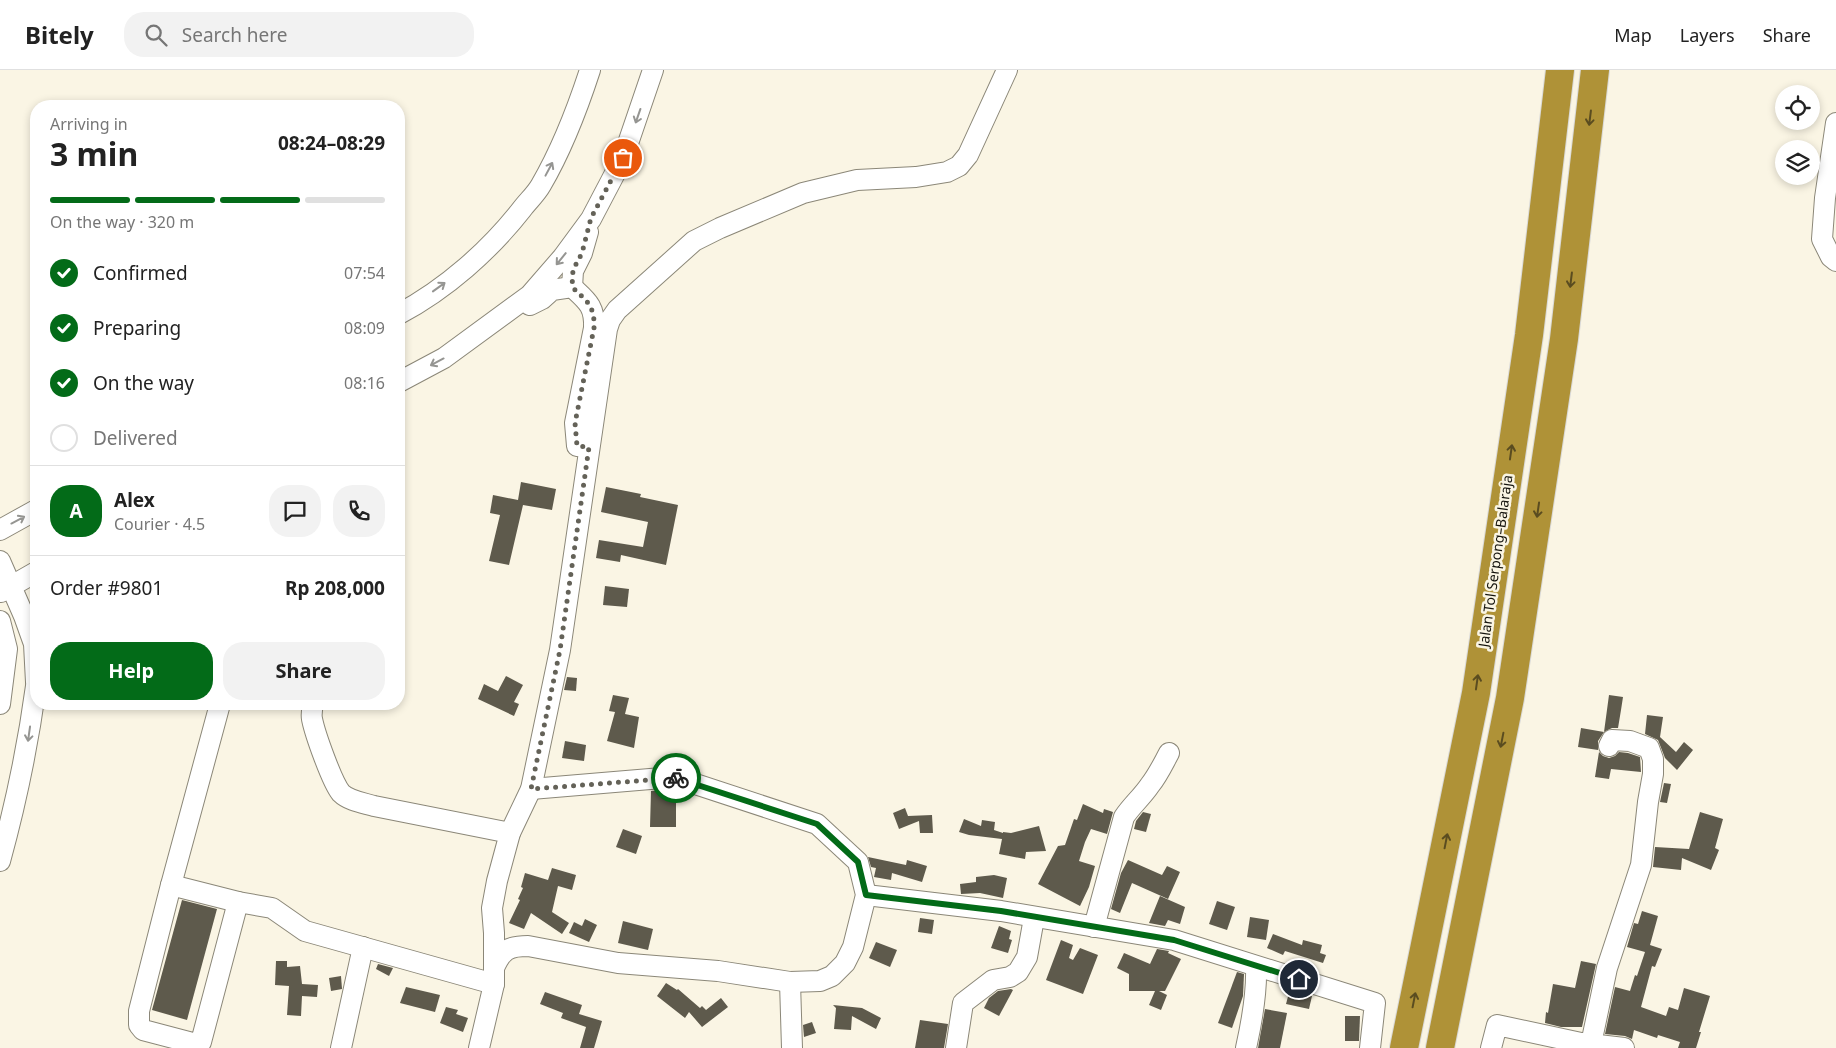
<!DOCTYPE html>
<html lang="en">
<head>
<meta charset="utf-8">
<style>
  body { margin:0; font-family:"Noto Sans",sans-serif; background:#f2f2f2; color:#222; height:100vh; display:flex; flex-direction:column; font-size:19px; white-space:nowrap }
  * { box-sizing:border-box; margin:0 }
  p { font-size:16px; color:#767676 }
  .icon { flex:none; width:28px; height:28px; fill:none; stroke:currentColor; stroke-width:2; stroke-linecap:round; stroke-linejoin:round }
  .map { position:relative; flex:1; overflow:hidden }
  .side { position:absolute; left:30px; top:30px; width:375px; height:610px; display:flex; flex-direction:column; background:#fff; border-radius:20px; box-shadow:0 2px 8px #0003 }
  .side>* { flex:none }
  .controls { position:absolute; left:1775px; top:15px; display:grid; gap:10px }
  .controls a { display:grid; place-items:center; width:45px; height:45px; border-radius:50%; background:#fff; box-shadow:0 2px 8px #0003; font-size:25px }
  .pin { position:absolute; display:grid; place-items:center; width:42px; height:42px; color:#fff; margin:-21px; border:2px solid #fff; border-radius:50%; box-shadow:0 1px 5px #0007 }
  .courier { position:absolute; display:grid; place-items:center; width:50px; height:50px; margin:-25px; border:4px solid #036b18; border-radius:50%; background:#fff; color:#222; box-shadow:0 1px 6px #0007 }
  .headline em { font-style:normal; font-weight:700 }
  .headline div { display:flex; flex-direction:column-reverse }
  .headline { display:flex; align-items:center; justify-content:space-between; height:85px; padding:0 20px }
  h1 { font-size:32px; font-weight:700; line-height:38px }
  .bar { display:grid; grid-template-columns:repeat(4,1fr); gap:8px 5px; align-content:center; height:60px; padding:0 20px }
  .bar i { height:6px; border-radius:4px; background:#e0e0e0 }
  .bar .on { background:#036b18 }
  .bar p { grid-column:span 4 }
  .line { display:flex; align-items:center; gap:12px; padding:0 20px; border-top:1px solid #e0e0e0 }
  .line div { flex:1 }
  .round { display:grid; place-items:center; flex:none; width:52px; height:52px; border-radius:20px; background:#f2f2f2 }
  ol { padding:0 20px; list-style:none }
  li { display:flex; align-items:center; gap:15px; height:55px }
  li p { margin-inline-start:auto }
  li .icon { padding:5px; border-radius:50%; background:#036b18; color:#fff; stroke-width:4 }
  li:last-child { color:#767676 }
  li i { width:28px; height:28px; border:2px solid #e0e0e0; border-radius:50% }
  .action { display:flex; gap:10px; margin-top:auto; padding:10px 20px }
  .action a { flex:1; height:58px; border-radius:20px; background:#036b18; color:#fff; font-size:20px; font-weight:700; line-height:58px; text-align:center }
  .action a+a { background:#f2f2f2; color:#222 }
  header { display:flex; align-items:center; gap:30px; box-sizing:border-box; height:70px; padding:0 25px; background:#fff; border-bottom:1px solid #e0e0e0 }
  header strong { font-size:24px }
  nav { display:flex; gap:28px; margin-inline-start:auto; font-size:18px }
  .search { width:350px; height:45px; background:#f2f2f2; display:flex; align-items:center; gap:12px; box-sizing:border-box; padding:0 18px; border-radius:20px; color:#767676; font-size:19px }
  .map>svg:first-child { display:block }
  .building { fill:#5e5a4c }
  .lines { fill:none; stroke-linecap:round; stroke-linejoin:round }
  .minor-casing { stroke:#8b8778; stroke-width:22 }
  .highway-casing { stroke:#d9d9d8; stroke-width:30 }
  .minor { stroke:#fff; stroke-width:20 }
  .highway { stroke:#af9237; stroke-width:28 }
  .oneway { stroke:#959592 }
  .oneway2 { stroke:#5a4c20 }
  .done { stroke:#646258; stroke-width:5; stroke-dasharray:0 9 }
  .route { stroke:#036b18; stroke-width:6 }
  .labels { text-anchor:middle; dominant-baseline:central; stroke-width:5; stroke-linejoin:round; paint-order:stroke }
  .street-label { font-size:14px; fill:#14130d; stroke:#faf5e4 }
</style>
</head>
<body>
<header>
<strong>Bitely</strong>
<div class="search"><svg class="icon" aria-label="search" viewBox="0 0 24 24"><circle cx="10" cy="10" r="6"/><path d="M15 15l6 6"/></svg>Search here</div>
<nav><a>Map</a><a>Layers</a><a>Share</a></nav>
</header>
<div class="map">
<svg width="1836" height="978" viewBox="0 0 1836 978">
  <rect width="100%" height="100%" fill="#faf5e4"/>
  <g class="building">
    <path d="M 521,412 L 556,419 L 552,440 L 523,435 L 509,495 L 489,491 L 500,445 L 490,443 L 493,425 L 518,430 Z"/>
    <path d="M 606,417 L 641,424 L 640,427 L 678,435 L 666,495 L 621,485 L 620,492 L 596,488 L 599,470 L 643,477 L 648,452 L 601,442 Z"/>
    <path d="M 605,516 L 629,519 L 627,537 L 603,535 Z"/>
    <path d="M 506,606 L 523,615 L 514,632 L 519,634 L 514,646 L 478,629 L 484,614 L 498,621 Z"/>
    <path d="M 567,607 L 577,608 L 576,621 L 564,620 Z"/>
    <path d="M 613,625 L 629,628 L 625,644 L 639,647 L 634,678 L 607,671 L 615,642 L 609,641 Z"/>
    <path d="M 1609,625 L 1623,627 L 1621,640 L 1618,658 L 1612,658 L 1604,662 Z"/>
    <path d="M 1647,645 L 1663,647 L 1660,667 L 1676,682 L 1684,672 L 1693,680 L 1677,700 L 1665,688 L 1658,670 L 1645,664 Z"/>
    <path d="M 1581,658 L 1604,662 L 1598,671 L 1598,680 L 1578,677 Z"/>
    <path d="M 565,671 L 586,675 L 584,691 L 562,688 Z"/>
    <path d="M 1599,682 L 1603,686 L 1609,688 L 1615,686 L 1619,682 L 1628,683 L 1640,687 L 1641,702 L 1611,699 L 1609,709 L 1595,707 Z"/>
    <path d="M 1664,713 L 1671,714 L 1667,733 L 1660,732 Z"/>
    <path d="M 673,719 L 680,721 L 679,730 L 676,730 L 676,757 L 650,757 L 651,721 Z"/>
    <path d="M 1083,734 L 1103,743 L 1104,739 L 1113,742 L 1107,764 L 1091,759 L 1085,772 L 1079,791 L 1095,796 L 1089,817 L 1080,836 L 1038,814 L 1058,776 L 1065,775 L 1074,749 L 1077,750 Z"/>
    <path d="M 905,738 L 908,746 L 932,745 L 933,763 L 920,763 L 919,751 L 899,759 L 893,743 Z"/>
    <path d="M 1143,742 L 1151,744 L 1146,762 L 1134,759 L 1136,751 Z"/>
    <path d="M 1700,742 L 1723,749 L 1715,778 L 1719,780 L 1711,800 L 1682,788 L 1681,800 L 1653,797 L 1655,777 L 1689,779 Z"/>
    <path d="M 964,749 L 981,756 L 982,750 L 995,752 L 994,760 L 1003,763 L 1003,762 L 1011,763 L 1039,756 L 1046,781 L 1026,782 L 1025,789 L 999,784 L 1002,769 L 969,765 L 959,762 Z"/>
    <path d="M 623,759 L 642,766 L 636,784 L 616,777 Z"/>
    <path d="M 868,787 L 906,795 L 907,790 L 927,796 L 922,812 L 892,803 L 891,810 L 874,807 L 876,798 L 871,797 Z"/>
    <path d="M 1128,790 L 1162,805 L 1167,796 L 1180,802 L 1168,829 L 1132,813 L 1120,843 L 1111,839 L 1121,803 Z"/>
    <path d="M 552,798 L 576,805 L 572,820 L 558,816 L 552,842 L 569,853 L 562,864 L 531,843 L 524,859 L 509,853 L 520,830 L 518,829 L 523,818 L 521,817 L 525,803 L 548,810 Z"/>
    <path d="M 994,805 L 1007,808 L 1003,828 L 980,823 L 961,824 L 960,814 L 976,812 L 976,807 Z"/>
    <path d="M 1160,826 L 1185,837 L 1180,854 L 1168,850 L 1165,856 L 1149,853 Z"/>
    <path d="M 182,830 L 217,839 L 187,950 L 152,940 Z"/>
    <path d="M 1217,831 L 1235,837 L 1227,860 L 1209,854 Z"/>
    <path d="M 1642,841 L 1658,846 L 1650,875 L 1662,879 L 1655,897 L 1652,896 L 1641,937 L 1666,946 L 1669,937 L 1678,940 L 1684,918 L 1710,926 L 1699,962 L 1701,962 L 1696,978 L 1678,978 L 1680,972 L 1658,965 L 1657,968 L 1634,960 L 1632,969 L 1625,966 L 1605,964 L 1615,917 L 1630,921 L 1635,905 L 1637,906 L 1645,882 L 1627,877 L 1634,853 L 1638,854 Z"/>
    <path d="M 1250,847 L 1269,850 L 1266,870 L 1247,867 Z"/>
    <path d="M 920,848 L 934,850 L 932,864 L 918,862 Z"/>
    <path d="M 585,849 L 597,855 L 589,872 L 569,863 L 574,852 L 582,856 Z"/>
    <path d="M 623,851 L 653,859 L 648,880 L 618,873 Z"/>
    <path d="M 999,856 L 1011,861 L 1009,869 L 1012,870 L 1008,883 L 991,878 Z"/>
    <path d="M 1273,864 L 1302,875 L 1303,870 L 1322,875 L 1320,883 L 1326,885 L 1323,893 L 1285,881 L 1283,885 L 1267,878 Z"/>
    <path d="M 1061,870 L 1073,875 L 1069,888 L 1073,890 L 1080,878 L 1098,885 L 1083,924 L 1046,910 Z"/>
    <path d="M 876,872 L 897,880 L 890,897 L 869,888 Z"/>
    <path d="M 1157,879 L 1169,881 L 1168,883 L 1181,889 L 1165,921 L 1159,921 L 1167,925 L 1161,940 L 1149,935 L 1155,921 L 1129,921 L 1129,904 L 1117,898 L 1124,883 L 1150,894 Z"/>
    <path d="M 276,891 L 287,891 L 287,897 L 300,896 L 302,914 L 318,915 L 317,927 L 302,926 L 301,946 L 287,945 L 289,916 L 275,915 Z"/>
    <path d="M 1581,891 L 1596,894 L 1582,957 L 1561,957 L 1545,953 L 1546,942 L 1548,943 L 1553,914 L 1575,918 Z"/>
    <path d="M 378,894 L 393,898 L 389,906 L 376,899 Z"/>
    <path d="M 1237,902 L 1244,904 L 1243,926 L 1232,958 L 1218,953 Z"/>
    <path d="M 341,906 L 342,919 L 331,921 L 329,908 Z"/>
    <path d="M 666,913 L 677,920 L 678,919 L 700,938 L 702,936 L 706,940 L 721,928 L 728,937 L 702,957 L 689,942 L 685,948 L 657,926 Z"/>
    <path d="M 406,917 L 440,925 L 435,942 L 400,933 Z"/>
    <path d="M 1011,919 L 1013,920 L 999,946 L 984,938 L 989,928 L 998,921 Z"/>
    <path d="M 1290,919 L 1312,926 L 1309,939 L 1286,934 Z"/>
    <path d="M 545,922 L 582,935 L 579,944 L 602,951 L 594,978 L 580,978 L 586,957 L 561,948 L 563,943 L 540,934 Z"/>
    <path d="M 833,935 L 862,938 L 881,948 L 876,959 L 852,946 L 851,960 L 834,959 L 836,938 Z"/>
    <path d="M 446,937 L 458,940 L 456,944 L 468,948 L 463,962 L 440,953 Z"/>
    <path d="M 1265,939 L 1287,943 L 1280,978 L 1258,978 Z"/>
    <path d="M 1345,946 L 1360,946 L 1359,971 L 1345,971 Z"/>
    <path d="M 920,950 L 948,954 L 944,978 L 915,978 Z"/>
    <path d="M 812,952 L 816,963 L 804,967 L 803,955 Z"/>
  </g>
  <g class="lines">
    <g class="minor-casing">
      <g id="minor">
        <path d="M 1836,53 L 1825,128 L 1822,169 L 1831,187 L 1836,191"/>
        <path d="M 572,217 L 573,201 L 582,183 L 588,162"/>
        <path d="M 530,235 L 542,229 L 552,220 L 572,217 C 587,231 595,236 594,258 L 575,353 L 577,376 L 589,377"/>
        <path d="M 399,244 C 446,219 489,181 522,139 C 528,131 536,124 541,115 C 562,79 577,40 590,0"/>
        <path d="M 399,312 L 444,288 L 530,225 L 563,187 L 591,149 L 623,88 L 653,0"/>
        <path d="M 0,460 L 36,440"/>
        <path d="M 0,491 L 24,546 L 34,574 L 36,612"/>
        <path d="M 1,522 L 36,502"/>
        <path d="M 0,551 L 7,579 L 0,634"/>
        <path d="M 220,634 L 171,815 L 238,832 L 272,838 L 305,861 L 494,914"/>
        <path d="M 313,634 C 312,639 311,644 312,649 C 315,664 332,712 341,723 C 349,731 364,733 374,736 L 510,763"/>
        <path d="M 0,791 C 16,733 28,675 36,616"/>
        <path d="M 171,815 L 139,941 L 139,955 L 143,960 L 196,974 L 201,972 L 238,832"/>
        <path d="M 866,825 L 1001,841 L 1174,870 L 1375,933 L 1370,978"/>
        <path d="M 1094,857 L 1124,747 C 1132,735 1142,727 1150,715 C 1158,705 1163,694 1169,683"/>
        <path d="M 494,898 C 502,880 508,876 528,876 L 618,893 L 718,901 L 790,912 L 820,911 L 832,906 L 845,893 L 853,877 L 866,825 L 858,792 L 817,754 L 674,707 L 531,719"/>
        <path d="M 790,912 L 792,978"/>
        <path d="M 1591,974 L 1607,898 L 1641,795 L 1648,732 L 1653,704 L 1653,689 L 1649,678 L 1630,671 L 1612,670 L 1609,676"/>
        <path d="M 341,978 L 363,877"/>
        <path d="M 479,978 L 494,914 L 494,863 L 492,838 L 497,811 L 510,763 L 531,719 L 560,580 L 607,259 L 610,250 L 617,240 L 694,171 L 720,158 L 803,123 L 857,110 L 916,107 L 947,102 L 959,96 L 968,85 L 1007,0"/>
        <path d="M 956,978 L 963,933 L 993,910 L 1010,907 L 1018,902 L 1027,887 L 1034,848"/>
        <path d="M 1246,978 C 1252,951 1257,924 1256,897"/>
        <path d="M 1491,978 L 1497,955 L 1581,973 L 1624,978"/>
      </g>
    </g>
    <g class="highway-casing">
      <g id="highway">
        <path d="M 1404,978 L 1476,623 L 1529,265 L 1560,0"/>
        <path d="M 1440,978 L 1510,628 L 1564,269 L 1595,0"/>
      </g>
    </g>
    <use href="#minor" class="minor"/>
    <use href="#highway" class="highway"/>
  </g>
  <defs><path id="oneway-shaft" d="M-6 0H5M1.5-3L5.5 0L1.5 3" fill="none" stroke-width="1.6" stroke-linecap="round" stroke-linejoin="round" transform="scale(1.25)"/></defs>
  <g class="oneway">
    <use href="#oneway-shaft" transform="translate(638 46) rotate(109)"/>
    <use href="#oneway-shaft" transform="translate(549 99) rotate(-62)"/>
    <use href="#oneway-shaft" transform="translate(561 189) rotate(129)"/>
    <use href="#oneway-shaft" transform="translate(439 217) rotate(-36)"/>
    <use href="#oneway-shaft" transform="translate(437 292) rotate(152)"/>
    <use href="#oneway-shaft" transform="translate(18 450) rotate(-28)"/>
    <use href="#oneway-shaft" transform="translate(29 664) rotate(98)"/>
  </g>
  <g class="oneway2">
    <use href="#oneway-shaft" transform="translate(1590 48) rotate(97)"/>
    <use href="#oneway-shaft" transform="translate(1571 210) rotate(97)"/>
    <use href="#oneway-shaft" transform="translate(1511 382) rotate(-82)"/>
    <use href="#oneway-shaft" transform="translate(1538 440) rotate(98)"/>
    <use href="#oneway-shaft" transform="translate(1477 612) rotate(-82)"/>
    <use href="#oneway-shaft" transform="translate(1502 670) rotate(101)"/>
    <use href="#oneway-shaft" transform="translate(1446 771) rotate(-79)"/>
    <use href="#oneway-shaft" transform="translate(1414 930) rotate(-79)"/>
  </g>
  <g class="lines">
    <path class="done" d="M 623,88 L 591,148 L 582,183 L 573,200 L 572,217 C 587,231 595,236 594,258 L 575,353 L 577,376 L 589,377 L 560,580 L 531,719 L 676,708"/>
    <path class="route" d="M 676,708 L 817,754 L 858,792 L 866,825 L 1001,841 L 1174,870 L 1299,909"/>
  </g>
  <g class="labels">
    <g class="street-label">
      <text transform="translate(1495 491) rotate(-82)">Jalan Tol Serpong–Balaraja</text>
    </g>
  </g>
</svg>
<div class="controls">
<a><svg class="icon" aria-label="locate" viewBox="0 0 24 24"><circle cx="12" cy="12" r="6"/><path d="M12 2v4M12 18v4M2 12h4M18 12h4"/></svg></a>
<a><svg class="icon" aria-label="layers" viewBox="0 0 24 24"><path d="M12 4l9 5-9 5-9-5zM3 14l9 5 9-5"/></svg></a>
</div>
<div class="pin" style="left:623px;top:88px;background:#ea580c"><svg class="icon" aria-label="bag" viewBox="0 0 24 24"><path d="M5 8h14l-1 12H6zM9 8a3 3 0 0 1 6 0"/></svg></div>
<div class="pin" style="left:1299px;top:909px;background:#1f2937"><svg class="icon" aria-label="home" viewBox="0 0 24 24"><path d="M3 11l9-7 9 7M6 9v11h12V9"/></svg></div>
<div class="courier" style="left:676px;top:708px"><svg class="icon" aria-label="bike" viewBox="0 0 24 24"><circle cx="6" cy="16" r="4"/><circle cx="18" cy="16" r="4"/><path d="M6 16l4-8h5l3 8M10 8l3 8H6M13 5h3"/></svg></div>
<section class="side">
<div class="headline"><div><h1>3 min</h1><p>Arriving in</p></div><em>08:24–08:29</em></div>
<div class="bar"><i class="on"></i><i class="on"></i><i class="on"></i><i></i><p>On the way · 320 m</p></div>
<ol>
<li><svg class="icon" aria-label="check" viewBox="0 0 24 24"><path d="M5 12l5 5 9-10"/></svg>Confirmed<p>07:54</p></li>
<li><svg class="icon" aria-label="check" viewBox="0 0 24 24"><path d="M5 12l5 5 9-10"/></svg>Preparing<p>08:09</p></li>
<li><svg class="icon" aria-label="check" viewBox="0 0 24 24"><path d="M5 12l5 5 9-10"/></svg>On the way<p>08:16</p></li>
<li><i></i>Delivered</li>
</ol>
<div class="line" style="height:90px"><b class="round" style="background:#036b18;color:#fff">A</b><div><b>Alex</b><p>Courier · 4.5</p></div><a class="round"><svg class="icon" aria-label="chat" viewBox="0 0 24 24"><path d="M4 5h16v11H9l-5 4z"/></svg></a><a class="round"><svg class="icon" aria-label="phone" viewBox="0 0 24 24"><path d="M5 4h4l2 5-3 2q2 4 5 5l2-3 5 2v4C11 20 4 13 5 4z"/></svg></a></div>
<div class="line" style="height:65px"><div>Order #9801</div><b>Rp 208,000</b></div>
<div class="action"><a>Help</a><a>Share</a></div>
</section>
</div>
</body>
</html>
